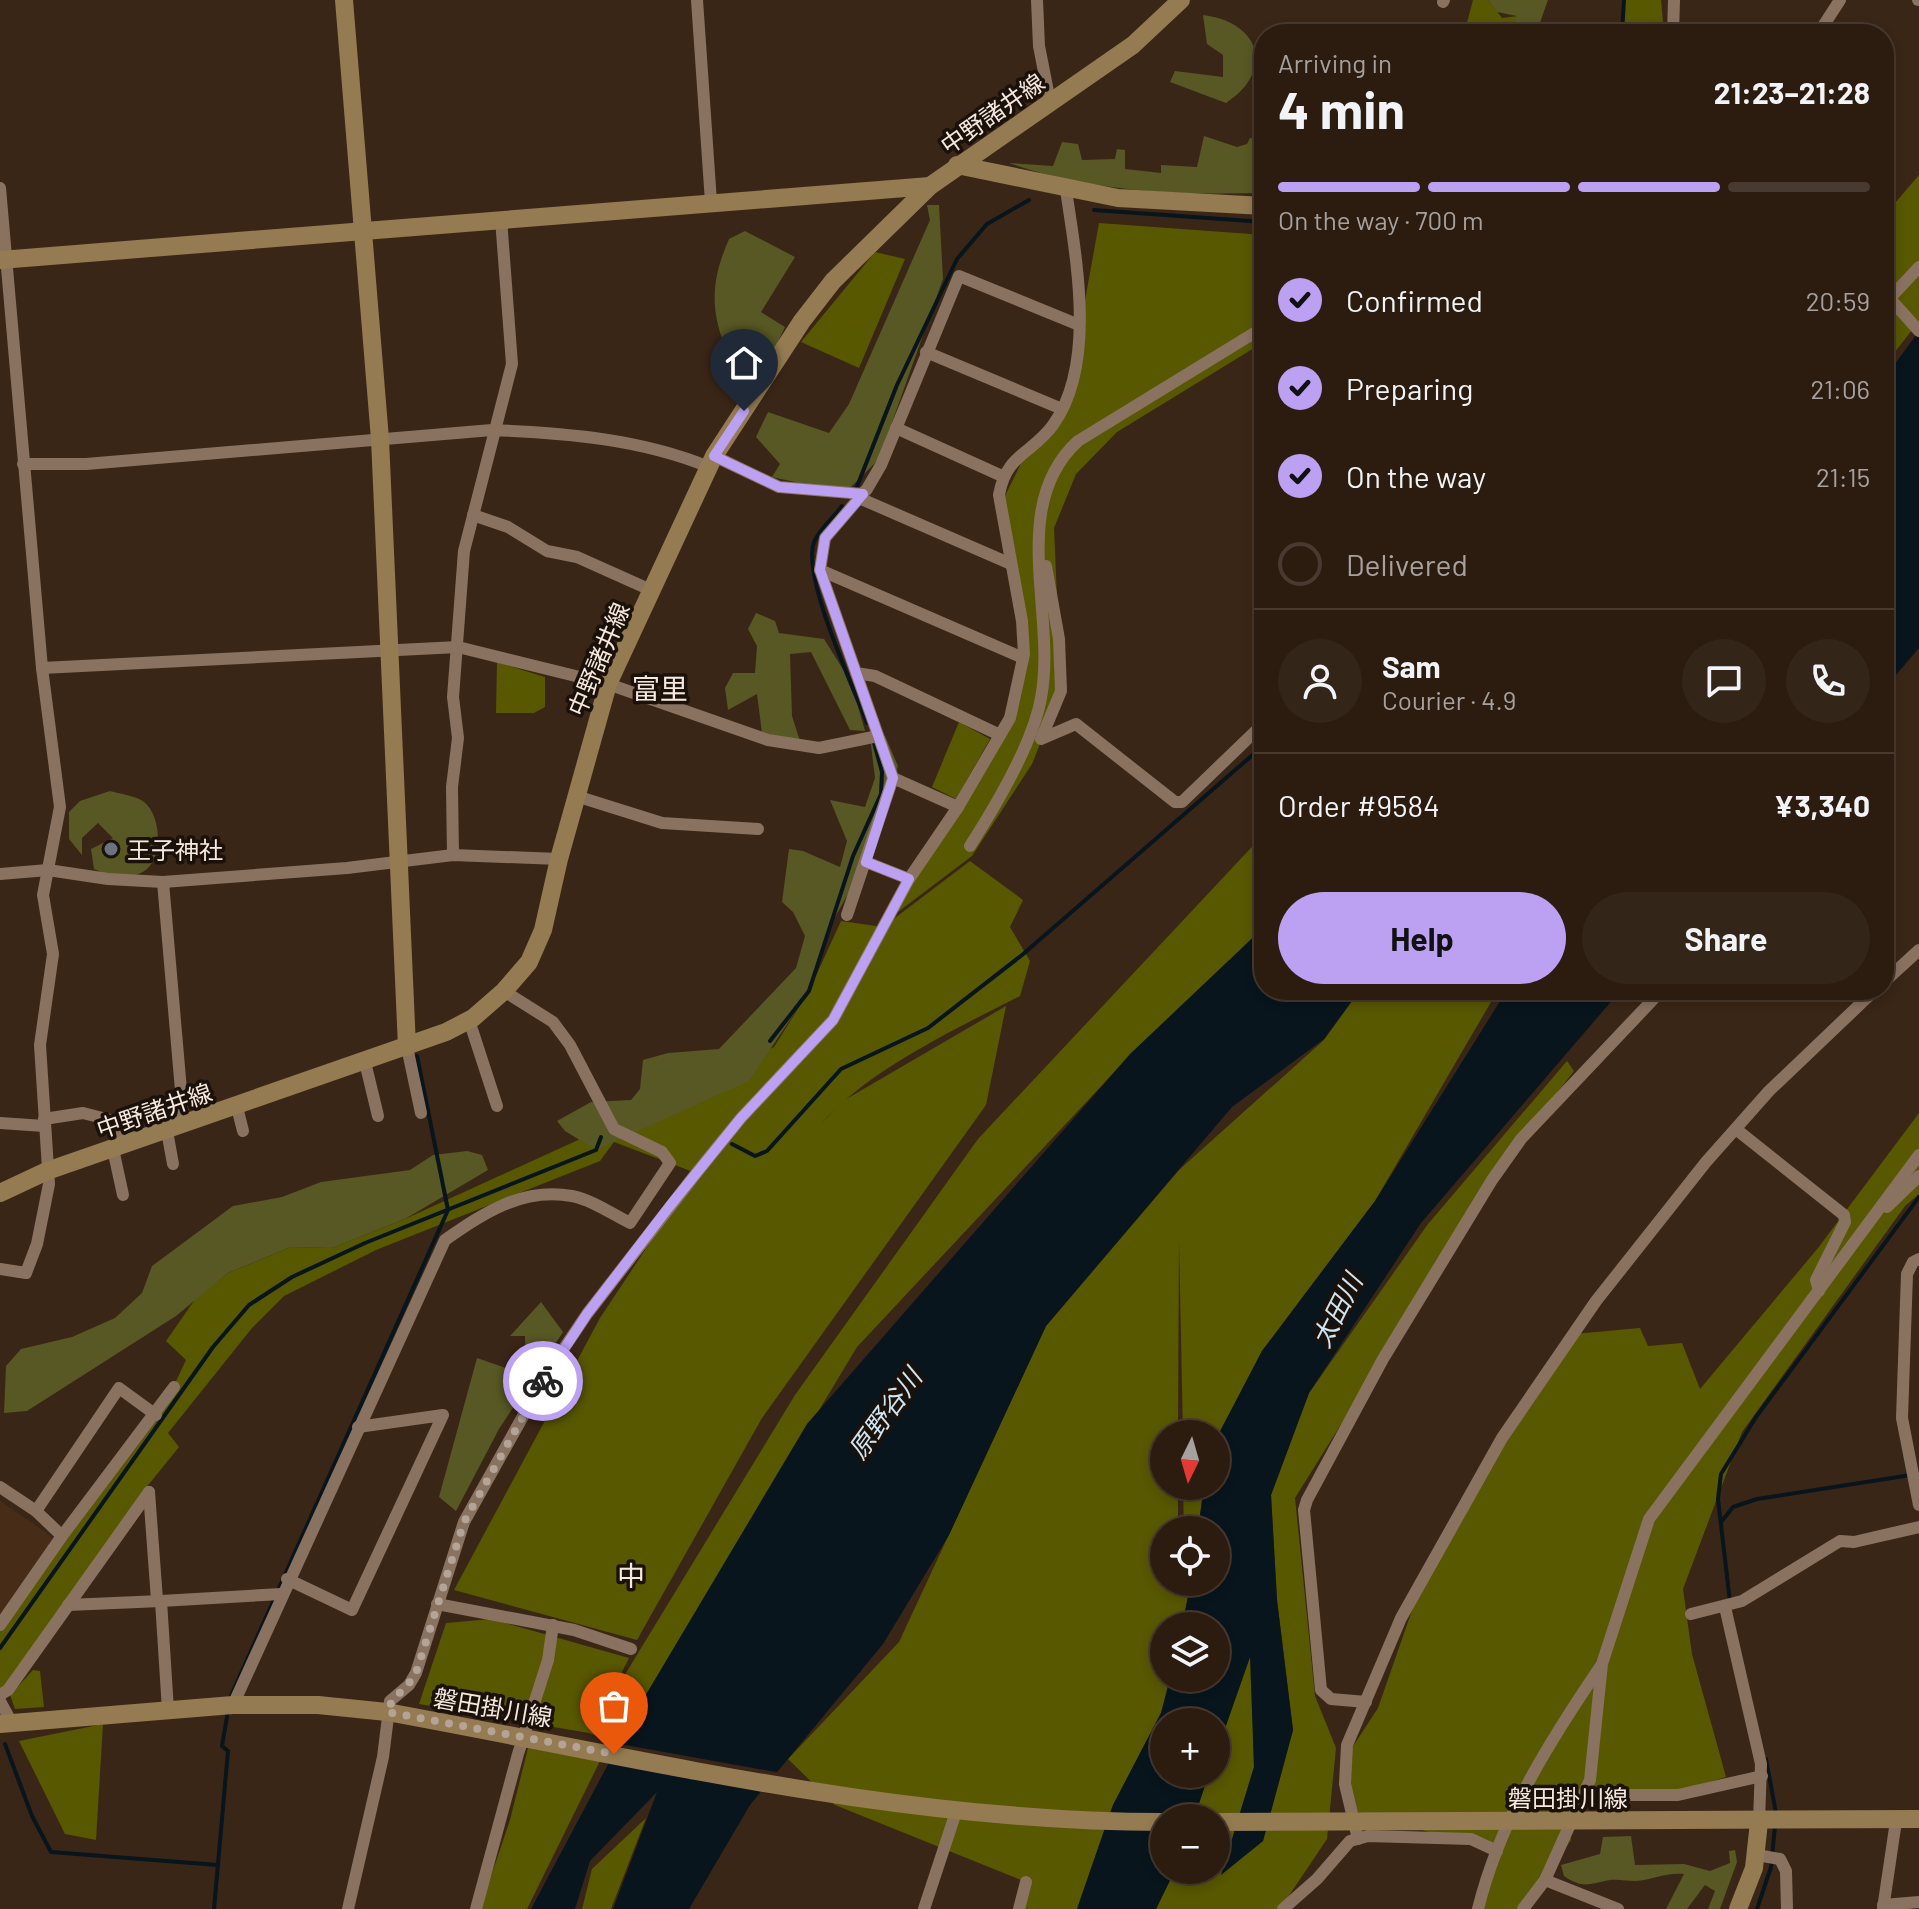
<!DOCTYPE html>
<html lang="en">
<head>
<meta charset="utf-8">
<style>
  body { margin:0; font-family:Barlow,"Noto Sans JP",sans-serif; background:#342519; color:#f1f3f6; height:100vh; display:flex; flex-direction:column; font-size:30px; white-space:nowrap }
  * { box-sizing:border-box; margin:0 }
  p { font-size:26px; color:#a6a19f }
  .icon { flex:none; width:44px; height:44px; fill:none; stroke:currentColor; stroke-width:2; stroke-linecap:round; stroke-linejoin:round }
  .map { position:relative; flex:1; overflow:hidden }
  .drawer { position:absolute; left:1254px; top:24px; width:640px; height:976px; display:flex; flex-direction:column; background:#2c1c10; border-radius:32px; box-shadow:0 4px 12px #0003,0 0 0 2px #483a30 }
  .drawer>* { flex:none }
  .needle { width:52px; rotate:185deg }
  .fabs { position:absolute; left:1150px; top:1420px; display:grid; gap:16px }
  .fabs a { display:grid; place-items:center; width:80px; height:80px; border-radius:50%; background:#2c1c10; box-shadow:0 4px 12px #0003,0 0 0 2px #483a30; font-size:40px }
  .pin { position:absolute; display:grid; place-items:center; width:68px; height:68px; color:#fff; margin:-82px -34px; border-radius:50% 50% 50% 0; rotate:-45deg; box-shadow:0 0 8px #0007 }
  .pin .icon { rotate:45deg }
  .courier { position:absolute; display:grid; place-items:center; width:80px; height:80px; margin:-40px; border:6px solid #bca0f2; border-radius:50%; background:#fff; color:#222; box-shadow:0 2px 10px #0007 }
  .head em { font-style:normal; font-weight:700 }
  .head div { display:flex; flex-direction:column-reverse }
  .head { display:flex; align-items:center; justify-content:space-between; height:136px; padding:0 24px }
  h1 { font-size:52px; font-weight:700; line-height:60px }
  .bar { display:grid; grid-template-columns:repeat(4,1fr); gap:12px 8px; align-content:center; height:96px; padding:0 24px }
  .bar i { height:10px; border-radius:6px; background:#483a30 }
  .bar .selected { background:#bca0f2 }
  .bar p { grid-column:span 4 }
  .line { display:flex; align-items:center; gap:20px; padding:0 24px; border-top:2px solid #483a30 }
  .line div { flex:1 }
  .round { display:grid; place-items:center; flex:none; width:84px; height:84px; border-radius:42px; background:#342519 }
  ol { padding:0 24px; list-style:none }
  li { display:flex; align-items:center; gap:24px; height:88px }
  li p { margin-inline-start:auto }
  li .icon { padding:8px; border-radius:50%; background:#bca0f2; color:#111; stroke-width:4 }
  li:last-child { color:#a6a19f }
  li i { width:44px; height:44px; border:4px solid #483a30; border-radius:50% }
  .primary-button { display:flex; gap:16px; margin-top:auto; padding:16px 24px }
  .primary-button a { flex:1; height:92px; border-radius:48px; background:#bca0f2; color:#111; font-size:32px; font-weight:700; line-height:92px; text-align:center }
  .primary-button a+a { background:#342519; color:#f1f3f6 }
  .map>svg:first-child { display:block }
  .built { fill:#472d18 }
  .green { fill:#585801 }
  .forest { fill:#575823 }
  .water { fill:#08151d }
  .pier { fill:#3a2616 }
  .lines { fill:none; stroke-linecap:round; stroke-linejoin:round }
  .stream { stroke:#08151d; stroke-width:4 }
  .street { stroke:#8a7260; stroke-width:12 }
  .secondary { stroke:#947b51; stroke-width:18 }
  .done { stroke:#b4a498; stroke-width:8; stroke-dasharray:0 14.4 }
  .route { stroke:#bca0f2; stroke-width:10 }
  .worship-dot { fill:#6b7280; stroke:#1b110b; stroke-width:3 }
  .labels { text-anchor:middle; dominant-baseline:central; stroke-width:7; stroke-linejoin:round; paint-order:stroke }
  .street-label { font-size:24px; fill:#f6e8de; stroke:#1b110b }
  .poi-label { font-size:24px; fill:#f6e8de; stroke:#1b110b; text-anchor:start }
  .water-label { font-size:26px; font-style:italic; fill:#cee5f3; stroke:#1b110b }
  .quarter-label { font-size:28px; fill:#f6e8de; stroke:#1b110b }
</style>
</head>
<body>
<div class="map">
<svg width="1919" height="1909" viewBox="0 0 1919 1909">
  <rect width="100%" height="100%" fill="#3a2616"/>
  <path class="built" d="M 0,1501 L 55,1539 L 0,1614 Z"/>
  <g class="green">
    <path d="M 1473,0 L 1488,0 L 1502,18 L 1518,16 L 1511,34 L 1464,34 Z"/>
    <path d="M 1625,0 L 1661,0 L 1664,34 L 1622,34 Z"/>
    <path d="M 1919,175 L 1919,321 L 1884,366 L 1884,216 Z"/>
    <path d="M 1099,223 L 1264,235 L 1264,342 L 1117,432 L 1076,474 L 1054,528 L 1061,691 L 1032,764 L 972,856 L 886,921 L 988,754 L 1017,692 L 1022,621 L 1001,504 L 1029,447 L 1053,424 L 1069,389 Z"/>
    <path d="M 875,252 L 905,259 L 859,368 L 801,342 Z"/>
    <path d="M 497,662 L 545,677 L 545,707 L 534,713 L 496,713 Z"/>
    <path d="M 959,722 L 990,739 L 956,799 L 932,787 Z"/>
    <path d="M 1264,834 L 1264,927 L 1119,1067 L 857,1347 L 618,1744 L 589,1733 L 419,1704 L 446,1623 L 491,1619 L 629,1658 L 601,1714 L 795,1395 L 978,1139 Z"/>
    <path d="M 970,861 L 1023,900 L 1010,927 L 1030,961 L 1020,996 C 954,1030 869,1069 820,1125 L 843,1101 L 1006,1006 L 986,1105 L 762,1418 L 637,1640 L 454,1590 L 600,1318 L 696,1173 L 614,1142 L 600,1161 L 376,1250 L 284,1296 L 252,1328 L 168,1433 L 179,1447 L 141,1494 L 3,1694 L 0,1690 L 0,1627 L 170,1394 L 186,1360 L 166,1341 L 196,1298 L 228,1273 L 291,1247 L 332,1248 L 405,1219 L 668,1099 L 774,1047 L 809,991 L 841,921 L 883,927 Z"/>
    <path d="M 1360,990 L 1498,990 L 1375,1201 L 1262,1351 L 1216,1439 L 1216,1434 L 1183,1434 L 1179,1241 L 1178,1434 L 1164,1434 L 1164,1486 L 1178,1486 L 1178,1530 L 1164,1530 L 1164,1582 L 1191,1582 L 1182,1626 L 1164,1626 L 1164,1678 L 1172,1678 L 1161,1713 L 1113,1805 L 1077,1909 L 1020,1909 L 1026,1882 L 835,1805 L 788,1759 L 899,1642 L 1046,1326 L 1179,1170 L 1324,1040 Z"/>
    <path d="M 1567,1061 L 1574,1071 L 1509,1155 L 1295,1498 L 1315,1696 L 1336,1748 L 1327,1839 L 1280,1909 L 1156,1909 L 1175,1870 L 1216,1870 L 1216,1818 L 1194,1818 L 1209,1774 L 1216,1774 L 1216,1754 L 1251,1654 L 1254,1767 L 1222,1873 L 1263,1841 L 1293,1730 L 1277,1600 L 1271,1495 L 1309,1393 L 1428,1224 Z"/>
    <path d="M 1919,1113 L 1919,1194 L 1905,1206 L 1742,1432 L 1683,1589 L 1692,1654 L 1726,1777 L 1667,1795 L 1597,1795 L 1564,1807 L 1571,1840 L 1523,1909 L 1478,1909 L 1497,1851 L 1351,1810 L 1346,1757 L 1378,1708 L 1416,1599 L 1466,1500 L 1574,1334 L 1640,1328 L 1648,1346 L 1682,1343 L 1700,1389 L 1818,1248 Z"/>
    <path d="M 1183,1486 L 1204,1486 L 1198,1530 L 1184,1530 Z"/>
    <path d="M 33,1670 L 40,1671 L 44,1707 L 15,1709 L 10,1695 Z"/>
    <path d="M 103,1724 L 96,1840 L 65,1834 L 19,1741 Z"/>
    <path d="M 528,1748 L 600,1761 L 527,1909 L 480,1909 L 510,1820 Z"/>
    <path d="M 646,1818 L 611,1909 L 582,1909 L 592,1869 Z"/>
  </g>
  <g class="forest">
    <path d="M 1488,0 L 1548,0 L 1536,34 L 1512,34 L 1517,16 L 1497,12 Z"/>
    <path d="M 1203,15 C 1261,22 1275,71 1226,103 L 1170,82 L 1175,71 L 1223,77 L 1223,55 L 1207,44 Z"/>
    <path d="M 1204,136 L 1237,147 L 1247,144 L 1250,138 L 1264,141 L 1264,193 C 1177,195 1092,192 1009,163 L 1053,166 L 1062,142 L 1078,144 L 1082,160 L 1115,159 L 1117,149 L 1125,150 L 1125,169 L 1161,173 L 1161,165 L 1197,167 Z"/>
    <path d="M 927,205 L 939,205 L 943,279 L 879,459 L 845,493 L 772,477 L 780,464 L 756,437 L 768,412 L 829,433 L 849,404 L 930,220 Z"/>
    <path d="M 745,231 L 795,257 L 761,312 L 785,327 L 763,373 L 757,377 L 763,352 L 737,344 L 729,378 L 718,376 L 728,353 C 709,311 711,280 729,239 Z"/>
    <path d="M 756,613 L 775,621 L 779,633 L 824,639 L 851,682 L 865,731 L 850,730 L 811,652 L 790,654 L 792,716 L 800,741 L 762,733 L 757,694 L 728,710 L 725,688 L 733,673 L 755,673 L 757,646 L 748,629 Z"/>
    <path d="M 885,736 L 898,766 L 866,862 L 830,926 L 804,999 L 749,1081 L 596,1150 L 565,1131 L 557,1121 L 591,1102 L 631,1100 L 640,1089 L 643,1060 L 668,1053 L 719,1049 L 796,968 L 805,936 L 793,912 L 782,902 L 789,849 L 803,851 L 840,867 L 847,841 L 830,800 L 865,807 L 875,778 L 870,737 Z"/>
    <path d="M 110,791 C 120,794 132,795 141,800 C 160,810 164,853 148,868 C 141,875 129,877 119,880 L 94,869 L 91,849 L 113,838 L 98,823 L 82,838 L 82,855 L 69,839 L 69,812 L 80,801 Z"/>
    <path d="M 467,1151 L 482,1155 L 488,1170 L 405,1219 L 332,1248 L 291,1247 L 228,1273 L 176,1316 L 27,1411 L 4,1413 L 6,1366 L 21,1349 L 72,1337 L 115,1318 L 142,1293 L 152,1266 L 233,1206 L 282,1197 L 321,1182 L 410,1170 L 433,1155 Z"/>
    <path d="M 541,1302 L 563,1332 L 499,1429 L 456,1511 L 439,1497 L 477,1358 L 526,1375 L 525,1336 L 510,1336 Z"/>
    <path d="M 1631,1836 L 1635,1865 L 1684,1864 L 1710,1871 L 1730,1863 L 1729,1851 L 1735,1850 L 1737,1862 L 1720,1909 L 1708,1909 L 1715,1891 L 1705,1885 L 1687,1909 L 1666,1909 L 1684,1874 C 1666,1872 1653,1880 1635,1881 C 1627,1881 1618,1879 1610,1880 C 1589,1884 1583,1889 1564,1876 L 1561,1865 L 1600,1854 L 1603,1837 Z"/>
  </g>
  <g class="water">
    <path d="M 1919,331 L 1919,648 L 1884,689 L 1884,379 Z"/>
    <path d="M 1264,927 L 1264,990 L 1360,990 L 1324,1039 L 1232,1107 L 1046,1326 L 949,1535 L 883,1644 L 750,1805 L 689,1909 L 613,1909 L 657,1792 L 590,1861 L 575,1909 L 531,1909 L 638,1708 L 807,1424 L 1130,1054 Z"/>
    <path d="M 1507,990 L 1621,990 L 1421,1223 L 1309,1393 L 1271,1495 L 1277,1600 L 1293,1730 L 1263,1841 L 1221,1875 L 1254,1767 L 1250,1657 L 1216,1754 L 1216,1722 L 1164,1722 L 1164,1774 L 1209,1774 L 1194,1818 L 1164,1818 L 1164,1870 L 1175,1870 L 1156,1909 L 1077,1909 L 1113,1805 L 1161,1713 L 1170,1678 L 1216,1678 L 1216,1626 L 1182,1626 L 1191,1582 L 1216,1582 L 1216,1530 L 1198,1530 L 1204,1486 L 1216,1486 L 1216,1439 L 1262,1351 L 1375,1201 Z"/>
  </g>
  <path class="pier" d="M 614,1743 L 781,1773 L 768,1789 L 606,1759 Z"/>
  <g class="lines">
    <g class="stream">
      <path d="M 1622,34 L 1624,0"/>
      <path d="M 1094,210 L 1264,222"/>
      <path d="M 856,489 L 897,385 L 957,259 L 987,224 L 1029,200"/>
      <path d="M 842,506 C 834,517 821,528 815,540 C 799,572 854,688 867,723"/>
      <path d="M 770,1041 L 809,991 L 853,856 L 881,794 L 882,772 L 873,739"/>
      <path d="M 732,1144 L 755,1156 L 767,1151 L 841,1069 L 928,1028 L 1022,955 L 1264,745"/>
      <path d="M 1722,1521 L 1733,1507 L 1757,1499 L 1911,1475"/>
      <path d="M 1730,1602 L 1718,1499 L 1721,1474 L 1756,1417 L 1919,1197"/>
      <path d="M 0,1648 L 213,1347 L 249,1305 L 292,1277 L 365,1243 L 596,1150 L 601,1137"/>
      <path d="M 230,1698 L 448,1210 L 417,1056"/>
      <path d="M 5,1744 L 32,1816 L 51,1852 L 218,1865"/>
      <path d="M 1766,1759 L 1776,1813"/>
      <path d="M 214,1909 L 228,1751 L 222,1746 L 228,1711"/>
      <path d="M 1757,1909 L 1771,1867 L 1775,1826"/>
    </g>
    <g class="street">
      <path d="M 697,0 L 711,202"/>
      <path d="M 1037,0 L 1039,46 L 1050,102"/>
      <path d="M 1918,0 L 1919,0"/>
      <path d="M 1443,2 L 1444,0"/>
      <path d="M 1673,34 L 1674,0"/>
      <path d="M 1818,34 L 1840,0"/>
      <path d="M 0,188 L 42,668 L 60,807 L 43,895 L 53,954 L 40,1045 L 49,1184 L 37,1244 L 26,1273 L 0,1269"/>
      <path d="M 1884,292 L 1919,331"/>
      <path d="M 1891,297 L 1919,267"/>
      <path d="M 926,352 L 1062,409"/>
      <path d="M 896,428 L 1002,476"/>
      <path d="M 714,456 L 779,487 L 863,494"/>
      <path d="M 23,464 L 86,464 L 492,430 C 566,433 641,439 709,467"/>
      <path d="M 859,498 L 1011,564"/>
      <path d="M 473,515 L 508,527 L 547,551 L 577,557 L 653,591"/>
      <path d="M 1046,566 L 1059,639 L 1061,691 L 1041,739 L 1076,724 L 1175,802 L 1182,802 L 1264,723"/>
      <path d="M 820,570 L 1023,658"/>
      <path d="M 42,668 L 458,647 L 608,684 L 768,740 L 819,748 L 878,736"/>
      <path d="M 856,673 L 875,676 L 1000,735"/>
      <path d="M 893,778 L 958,807"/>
      <path d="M 576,796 L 662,823 L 758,829"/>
      <path d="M 970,846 C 995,807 1033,743 1041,698 C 1057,614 1007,506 1078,441 L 1264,327"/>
      <path d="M 453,855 L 452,787 L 458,738 L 453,697 L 464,551 L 512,364 L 501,219"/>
      <path d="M 866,862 L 909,879"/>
      <path d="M 0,874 L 48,870 L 108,879 L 163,882 L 347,868 L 453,855 L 559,859"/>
      <path d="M 163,882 L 184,1125"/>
      <path d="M 847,915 L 893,778 L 820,570 L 825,538 L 867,489 L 881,465 L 959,276 L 1079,325"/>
      <path d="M 1884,982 L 1919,950"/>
      <path d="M 469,1020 L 497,1106"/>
      <path d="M 407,1047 L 421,1113"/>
      <path d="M 365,1062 L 378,1116"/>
      <path d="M 237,1107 L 243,1131"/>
      <path d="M 44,1119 L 83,1113 L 122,1123 L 122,1146"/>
      <path d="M 0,1123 L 44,1126"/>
      <path d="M 1737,1130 L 1844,1215 L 1845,1222 L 1816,1280 L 1819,1291"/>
      <path d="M 167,1131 L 173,1164"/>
      <path d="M 113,1149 L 123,1195"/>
      <path d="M 1887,1207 L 1919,1176"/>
      <path d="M 1919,1259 L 1913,1262 L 1907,1274 L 1902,1418 L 1919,1505"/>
      <path d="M 0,1487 L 36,1511 L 62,1536 L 0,1625"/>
      <path d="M 149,1492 L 157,1600"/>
      <path d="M 36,1511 L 119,1388 L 156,1415"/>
      <path d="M 62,1536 L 174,1387"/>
      <path d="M 287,1579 L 352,1610 L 443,1415 L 358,1427"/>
      <path d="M 437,1604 L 574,1630 L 631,1649"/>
      <path d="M 68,1605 L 161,1601"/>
      <path d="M 1725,1607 L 1761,1764 L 1759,1822"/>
      <path d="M 1691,1614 L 1742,1601 L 1840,1541 L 1854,1542 L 1919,1527"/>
      <path d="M 0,1695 L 8,1690 L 149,1492"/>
      <path d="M 0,1701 L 12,1723"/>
      <path d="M 1366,1702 L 1331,1699 L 1321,1690 L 1304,1510 L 1307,1500 L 1383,1359 L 1492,1180 L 1521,1139 L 1662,990"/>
      <path d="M 233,1705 L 445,1240 C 484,1213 522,1187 572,1196 C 592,1200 612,1214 630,1223 L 670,1163 L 662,1152 L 614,1129 L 570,1045 L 553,1022 L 504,991"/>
      <path d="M 168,1710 L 161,1601 L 281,1594"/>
      <path d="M 1584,1795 L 1678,1795 L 1762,1776"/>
      <path d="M 1358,1839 L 1345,1784 L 1347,1745 L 1401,1618 L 1502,1438 L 1596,1301 L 1706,1162 L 1769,1091 L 1875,990"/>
      <path d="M 1757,1855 L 1780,1859 L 1786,1871 L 1787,1909"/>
      <path d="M 1545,1880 L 1618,1909"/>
      <path d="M 1883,1905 L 1919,1902"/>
      <path d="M 348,1909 L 383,1757 L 390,1701 L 409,1685 L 416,1673 L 464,1522 L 546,1375 L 587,1314 L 698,1171 L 741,1118 L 833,1020 L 909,879 L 958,807 L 1010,718 L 1024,654 L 1022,621 L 999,495 C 1006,454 1032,454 1053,425 C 1097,364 1076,258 1066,190"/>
      <path d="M 476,1909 L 518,1754 L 548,1660 L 553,1625"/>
      <path d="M 924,1909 L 956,1812"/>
      <path d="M 1019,1909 L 1026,1882"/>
      <path d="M 1283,1909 L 1317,1879 L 1350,1841 L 1368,1836 L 1471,1839 L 1497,1851"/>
      <path d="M 1478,1909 C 1500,1820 1549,1742 1600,1667"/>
      <path d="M 1523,1909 L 1545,1880 L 1590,1780 L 1602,1664 L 1649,1519 L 1919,1155"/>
      <path d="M 1883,1909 L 1896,1821"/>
    </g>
    <g class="secondary">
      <path d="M 344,0 L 380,439 L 407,1047"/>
      <path d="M 957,165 L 1118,198 L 1264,206"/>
      <path d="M 0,260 L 930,186"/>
      <path d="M 0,1193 L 47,1171 L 446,1032 L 473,1018 L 504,991 L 529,962 L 543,930 L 559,859 L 608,684 L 714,456 L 802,321 L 833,281 L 930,186 L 1133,45 L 1181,0"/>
      <path d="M 0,1724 L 233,1705 L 318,1705 L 387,1712 C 644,1759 901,1822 1164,1822"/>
      <path d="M 1216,1822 L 1919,1819"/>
      <path d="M 1738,1909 L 1754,1868 L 1759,1822"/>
    </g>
  </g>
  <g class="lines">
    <path class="done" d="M 543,1381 L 464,1522 L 416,1673 C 408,1688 392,1696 387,1712 L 614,1754"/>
    <path class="route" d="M 543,1381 L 587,1314 L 669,1207 L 741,1118 L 833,1020 L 909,879 L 866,862 L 893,778 L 820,570 L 825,538 L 863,494 L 779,487 L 714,456 L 744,411"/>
  </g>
  <circle class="worship-dot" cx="111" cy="849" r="8"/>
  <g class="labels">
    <g class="street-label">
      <text transform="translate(992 113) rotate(-35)">中野諸井線</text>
      <text transform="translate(598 659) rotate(-67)">中野諸井線</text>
      <text transform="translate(154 1110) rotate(-19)">中野諸井線</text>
      <text transform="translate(493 1707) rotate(10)">磐田掛川線</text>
      <text x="1568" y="1797">磐田掛川線</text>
    </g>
    <g class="poi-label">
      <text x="127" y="849">王子神社</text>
    </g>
    <g class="water-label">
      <text transform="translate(1336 1310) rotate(-63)">太田川</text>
      <text transform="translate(884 1413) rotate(-54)">原野谷川</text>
    </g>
    <g class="quarter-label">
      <text x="660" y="688">富里</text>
      <text x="631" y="1575">中</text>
    </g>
  </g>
</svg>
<div class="fabs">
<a><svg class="needle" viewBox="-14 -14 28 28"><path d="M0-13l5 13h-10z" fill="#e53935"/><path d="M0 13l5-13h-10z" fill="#a6a19f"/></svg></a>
<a><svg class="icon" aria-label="locate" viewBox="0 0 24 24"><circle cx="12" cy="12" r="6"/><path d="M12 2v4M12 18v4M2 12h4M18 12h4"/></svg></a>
<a><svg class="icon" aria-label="layers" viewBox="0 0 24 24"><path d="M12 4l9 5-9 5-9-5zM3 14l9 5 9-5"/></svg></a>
<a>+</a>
<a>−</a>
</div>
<div class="pin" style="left:614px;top:1754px;background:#ea580c"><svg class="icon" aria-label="bag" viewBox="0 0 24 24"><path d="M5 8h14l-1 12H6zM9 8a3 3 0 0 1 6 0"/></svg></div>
<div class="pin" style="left:744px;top:411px;background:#1f2937"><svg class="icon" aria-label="home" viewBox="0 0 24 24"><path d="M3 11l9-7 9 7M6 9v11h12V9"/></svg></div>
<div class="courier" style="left:543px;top:1381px"><svg class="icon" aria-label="bike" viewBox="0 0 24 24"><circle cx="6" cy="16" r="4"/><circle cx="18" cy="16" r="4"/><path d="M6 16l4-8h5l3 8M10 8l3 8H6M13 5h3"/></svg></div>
<section class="drawer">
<div class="head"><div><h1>4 min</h1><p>Arriving in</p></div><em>21:23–21:28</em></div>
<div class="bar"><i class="selected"></i><i class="selected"></i><i class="selected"></i><i></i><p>On the way · 700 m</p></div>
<ol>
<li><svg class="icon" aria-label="check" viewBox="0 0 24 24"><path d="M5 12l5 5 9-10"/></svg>Confirmed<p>20:59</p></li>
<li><svg class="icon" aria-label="check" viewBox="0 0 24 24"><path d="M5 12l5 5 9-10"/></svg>Preparing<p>21:06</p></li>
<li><svg class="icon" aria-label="check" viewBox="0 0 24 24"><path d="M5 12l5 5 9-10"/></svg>On the way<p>21:15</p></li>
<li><i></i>Delivered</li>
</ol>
<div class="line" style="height:144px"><a class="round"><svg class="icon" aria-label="person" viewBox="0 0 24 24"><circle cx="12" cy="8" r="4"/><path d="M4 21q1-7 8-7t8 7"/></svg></a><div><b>Sam</b><p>Courier · 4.9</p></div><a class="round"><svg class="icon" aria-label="chat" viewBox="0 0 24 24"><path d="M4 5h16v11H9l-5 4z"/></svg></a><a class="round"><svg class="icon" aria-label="phone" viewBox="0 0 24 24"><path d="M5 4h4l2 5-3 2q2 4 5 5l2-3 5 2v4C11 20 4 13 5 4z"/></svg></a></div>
<div class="line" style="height:104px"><div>Order #9584</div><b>¥3,340</b></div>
<div class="primary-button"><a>Help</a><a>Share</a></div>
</section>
</div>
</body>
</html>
